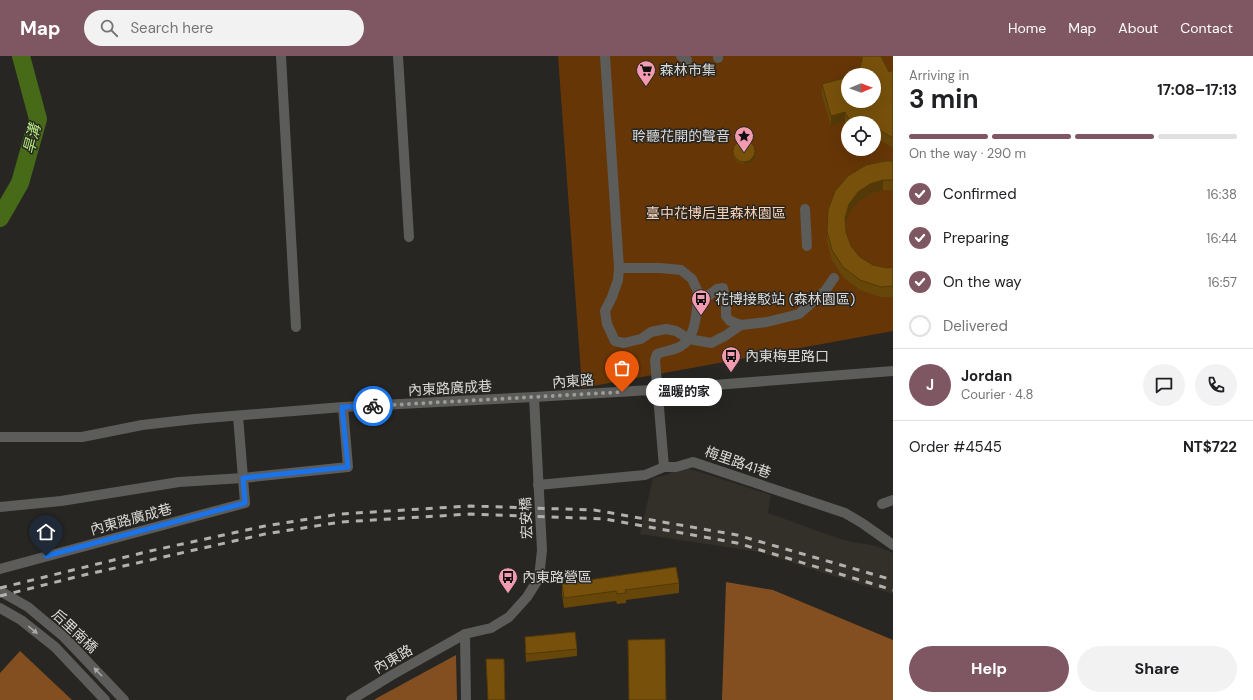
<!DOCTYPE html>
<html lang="en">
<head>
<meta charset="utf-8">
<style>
  body { margin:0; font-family:"DM Sans","Noto Sans TC",sans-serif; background:#f2f2f2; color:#202124; height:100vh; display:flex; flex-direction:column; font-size:15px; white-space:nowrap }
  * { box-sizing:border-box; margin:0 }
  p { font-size:13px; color:#757577 }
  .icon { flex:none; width:22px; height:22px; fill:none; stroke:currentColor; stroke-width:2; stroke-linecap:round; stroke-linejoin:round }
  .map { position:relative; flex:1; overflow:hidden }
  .sheet { display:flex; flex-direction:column; background:#fff; width:360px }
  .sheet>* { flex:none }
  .needle { width:26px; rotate:89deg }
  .buttons { position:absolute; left:841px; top:12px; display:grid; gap:8px }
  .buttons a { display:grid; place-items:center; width:40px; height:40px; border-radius:50%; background:#fff; box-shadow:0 4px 16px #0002; font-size:20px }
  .pin { position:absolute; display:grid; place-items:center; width:34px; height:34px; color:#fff; margin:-41px -17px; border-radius:50% 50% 50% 0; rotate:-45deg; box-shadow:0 0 4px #0007 }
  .pin .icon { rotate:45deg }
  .courier { position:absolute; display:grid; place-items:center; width:40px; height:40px; margin:-20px; border:3px solid #1a73e8; border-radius:50%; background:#fff; color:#222; box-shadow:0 1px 5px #0007 }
  .bubble { position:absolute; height:28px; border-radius:14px; background:#fff; box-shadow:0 4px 16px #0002; font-size:13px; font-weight:700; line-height:28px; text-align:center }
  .overview em { font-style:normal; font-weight:700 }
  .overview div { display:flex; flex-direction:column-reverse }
  .overview { display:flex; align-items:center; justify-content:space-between; height:68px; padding:0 16px }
  h1 { font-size:26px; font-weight:700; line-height:30px }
  .bar { display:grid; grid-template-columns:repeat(4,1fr); gap:6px 4px; align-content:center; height:48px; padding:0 16px }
  .bar i { height:5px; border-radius:3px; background:#e0e0e0 }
  .bar .current { background:#7e5763 }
  .bar p { grid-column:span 4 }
  .line { display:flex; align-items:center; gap:10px; padding:0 16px; border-top:1px solid #e0e0e0 }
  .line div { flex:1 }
  .round { display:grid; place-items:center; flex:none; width:42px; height:42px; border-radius:21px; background:#f2f2f2 }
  ol { padding:0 16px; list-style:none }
  li { display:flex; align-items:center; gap:12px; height:44px }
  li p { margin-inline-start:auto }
  li .icon { padding:4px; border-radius:50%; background:#7e5763; color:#fff; stroke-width:4 }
  li:last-child { color:#757577 }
  li i { width:22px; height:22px; border:2px solid #e0e0e0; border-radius:50% }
  .action { display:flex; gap:8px; margin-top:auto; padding:8px 16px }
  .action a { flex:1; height:46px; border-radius:24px; background:#7e5763; color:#fff; font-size:16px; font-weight:700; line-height:46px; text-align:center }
  .action a+a { background:#f2f2f2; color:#202124 }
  header { display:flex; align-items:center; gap:24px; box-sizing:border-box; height:56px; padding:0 20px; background:#7e5763; color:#fff }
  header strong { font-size:19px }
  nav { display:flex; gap:22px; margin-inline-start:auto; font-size:14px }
  .search { width:280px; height:36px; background:#f2f2f2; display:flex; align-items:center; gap:10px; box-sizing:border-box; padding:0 14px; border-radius:22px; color:#757577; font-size:15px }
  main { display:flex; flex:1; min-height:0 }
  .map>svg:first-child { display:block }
  .built { fill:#323028 }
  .green { fill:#663606; fill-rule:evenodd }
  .forest { fill:#834e20 }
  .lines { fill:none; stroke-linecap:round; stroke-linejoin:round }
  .river { stroke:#466a17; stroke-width:18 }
  .minor { stroke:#5c5c5a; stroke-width:10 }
  .rail { stroke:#b2b1af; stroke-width:3; stroke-dasharray:7 7; stroke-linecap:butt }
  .wall { fill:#664609 }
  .shaded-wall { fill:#533908 }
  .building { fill:#77510b; stroke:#533908 }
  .oneway { fill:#a8a8a6 }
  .done { stroke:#9c9b98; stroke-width:4; stroke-dasharray:0 7.2 }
  .route { stroke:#1a73e8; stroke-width:5 }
  .labels { text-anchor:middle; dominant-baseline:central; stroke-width:3; stroke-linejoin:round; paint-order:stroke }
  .poi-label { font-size:14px; fill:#dbdad8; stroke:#272622; text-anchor:start }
  .park-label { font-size:14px; fill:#f9d1b5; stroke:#272622 }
  .street-label { font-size:14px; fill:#dbdad8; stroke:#272622 }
  .water-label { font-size:15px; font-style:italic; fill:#b3e77d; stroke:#272622 }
</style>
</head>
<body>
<header>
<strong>Map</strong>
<div class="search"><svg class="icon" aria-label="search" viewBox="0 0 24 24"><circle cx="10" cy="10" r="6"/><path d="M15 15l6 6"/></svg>Search here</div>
<nav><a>Home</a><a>Map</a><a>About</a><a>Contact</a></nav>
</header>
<main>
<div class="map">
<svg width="893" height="644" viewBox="0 0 893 644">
  <rect width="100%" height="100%" fill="#272622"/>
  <path class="built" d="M 681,410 L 771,439 L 768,457 L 843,484 L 876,490 L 893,497 L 893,538 L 823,517 L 760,496 L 640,478 L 653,422 L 667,419 Z"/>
  <path class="green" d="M 558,0 L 893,0 L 893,275 L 582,332 ZM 848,19 L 874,19 L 874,45 L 848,45 ZM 848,67 L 874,67 L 874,93 L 848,93 Z"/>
  <g class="forest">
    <path d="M 726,526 L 773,534 L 893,584 L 893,644 L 722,644 Z"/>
    <path d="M 20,595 L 72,644 L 0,644 L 0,617 Z"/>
    <path d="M 456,599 L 457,644 L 374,644 L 377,642 Z"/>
  </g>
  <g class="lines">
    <path class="river" d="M 0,162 L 20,127 L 38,63 L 21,0"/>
    <g class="minor">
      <path d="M 281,0 L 296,271"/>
      <path d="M 398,0 L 409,181"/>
      <path d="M 605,0 L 619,212 L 618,224 L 612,241 L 605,255 L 607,268 L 615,285 L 624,287 L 641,283 L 651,276 L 666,273 L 676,275 L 689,283 L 711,287 L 725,280 L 741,269 L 767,266 L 799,258 L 825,235 L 834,222"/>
      <path d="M 681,0 L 687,4"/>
      <path d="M 718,0 L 718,2"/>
      <path d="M 805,153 L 807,190"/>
      <path d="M 619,212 L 660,212 L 681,214 L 692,223 L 699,238 L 708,240 L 717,233 L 723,232 L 726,246 L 726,260 L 730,265 L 741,269"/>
      <path d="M 0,381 L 82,381 L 142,369 L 195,363 L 343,351 L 534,341"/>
      <path d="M 664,411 L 655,304 L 657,298 C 664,295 676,294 681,290 C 697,281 696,254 699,238"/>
      <path d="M 538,429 L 645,419 L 664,411 L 676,411 L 693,406 L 845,457 L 862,467 L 893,489"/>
      <path d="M 882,448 L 893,444"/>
      <path d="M 0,451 L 61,445 L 179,426 L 243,422 L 348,411 L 343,351"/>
      <path d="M 0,513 L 245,447 L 238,360"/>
      <path d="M 0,535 L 28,551 L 64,581 L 124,644"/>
      <path d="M 0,552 L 21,564 L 55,591 L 105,644"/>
      <path d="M 465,578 L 466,644"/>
      <path d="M 351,644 L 392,619 L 465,578 L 491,572 L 509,561 L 527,541 L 539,522 L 542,494 L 534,341 L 651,334 L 893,315"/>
    </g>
    <g class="rail">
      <path d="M 0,532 L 150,495 L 265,470 L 340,458 L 470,450 L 594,454 L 737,479 L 893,524"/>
      <path d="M 0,540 L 84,519 L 265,478 L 341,466 L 470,458 L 605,463 L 737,487 L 893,534"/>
    </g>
  </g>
  <g class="wall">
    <path d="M 860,0 L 881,0 L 889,16 L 893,14 L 893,92 L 874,81 L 874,67 L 848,67 L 848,72 L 845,66 L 831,70 L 822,39 L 822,28 L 848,45 L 869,49 L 875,47 L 877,45 L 876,43 L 874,42 L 874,19 L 859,14 L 862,5 L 862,3 Z"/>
    <path d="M 733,96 L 756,97 L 754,104 L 751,106 L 744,108 L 737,106 L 733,100 Z"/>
    <path d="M 893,105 L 893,134 L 883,134 L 870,138 L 858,146 L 849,158 L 846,171 L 846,176 L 851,190 L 860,201 L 873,209 L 887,212 L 893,211 L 893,241 L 881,241 L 860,234 L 843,221 L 832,204 L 827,185 L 827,175 Z"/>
    <path d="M 679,527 L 679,537 L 626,544 L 626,547 L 617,548 L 616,545 L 564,552 L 562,538 L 562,528 Z"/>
    <path d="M 525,581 L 577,593 L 577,600 L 526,606 L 525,589 Z"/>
  </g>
  <g class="shaded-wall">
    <path d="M 845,56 L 845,66 L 831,70 L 831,60 Z"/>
    <path d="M 756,94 L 756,97 L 754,104 L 751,106 L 744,108 L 744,106 Z"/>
    <path d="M 883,124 L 883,134 L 870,138 L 858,146 L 849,158 L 845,172 L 845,162 L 849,148 L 858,136 L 870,128 Z"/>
  </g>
  <g class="building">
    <path d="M 862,0 L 881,0 L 889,16 L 893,14 L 893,82 L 874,71 L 874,72 L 874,67 L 851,67 L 845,56 L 831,60 L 822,28 L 848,21 L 848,45 L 862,45 L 866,48 L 869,49 L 875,47 L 877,44 L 878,38 L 876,33 L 874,32 L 874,19 L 853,19 L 859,14 L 862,4 Z"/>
    <circle cx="744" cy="95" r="11"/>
    <path d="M 885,105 L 893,105 L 893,124 L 883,124 L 870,128 L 858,136 L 849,148 L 845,162 L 846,176 L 851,190 L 860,201 L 873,209 L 887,212 L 893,211 L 893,230 L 881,231 L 860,224 L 843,211 L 832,194 L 827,175 L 828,154 L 835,135 L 848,120 L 866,109 Z"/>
    <path d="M 676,511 L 679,527 L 625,534 L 626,537 L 617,538 L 616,535 L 564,542 L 562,528 Z"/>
    <path d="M 575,576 L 577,593 L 526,598 L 525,581 Z"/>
    <path d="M 665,583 L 666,644 L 629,644 L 628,584 Z"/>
    <path d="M 486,603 L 504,603 L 505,644 L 488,644 Z"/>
  </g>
  <defs><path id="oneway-solid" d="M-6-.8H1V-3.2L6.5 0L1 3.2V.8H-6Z"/></defs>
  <g class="oneway">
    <use href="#oneway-solid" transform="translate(33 574) rotate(39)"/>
    <use href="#oneway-solid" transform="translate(98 616) rotate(-134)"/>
  </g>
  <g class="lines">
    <path class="done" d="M 373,350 L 622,336"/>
    <path class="route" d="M 46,500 L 245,447 L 243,422 L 348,411 L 342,351 L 373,350"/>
  </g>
  <defs>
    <g id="supermarket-pin" transform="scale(1)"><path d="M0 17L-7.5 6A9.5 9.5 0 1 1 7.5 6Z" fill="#f29aaf" stroke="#272622"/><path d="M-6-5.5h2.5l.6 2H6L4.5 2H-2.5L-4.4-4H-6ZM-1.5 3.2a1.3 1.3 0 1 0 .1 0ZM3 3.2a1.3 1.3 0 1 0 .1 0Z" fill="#111"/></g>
    <g id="sight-pin" transform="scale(1)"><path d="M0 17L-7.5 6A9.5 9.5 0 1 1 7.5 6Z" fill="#f29aaf" stroke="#272622"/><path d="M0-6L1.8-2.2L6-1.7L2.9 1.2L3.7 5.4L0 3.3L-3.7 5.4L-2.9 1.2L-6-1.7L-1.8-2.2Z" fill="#111"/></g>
    <g id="bus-pin" transform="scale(1)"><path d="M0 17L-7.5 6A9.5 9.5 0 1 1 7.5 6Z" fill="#f29aaf" stroke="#272622"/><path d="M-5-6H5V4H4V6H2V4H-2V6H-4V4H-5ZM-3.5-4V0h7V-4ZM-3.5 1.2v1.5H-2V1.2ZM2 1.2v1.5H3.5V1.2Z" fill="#111"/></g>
  </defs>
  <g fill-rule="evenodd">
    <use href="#supermarket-pin" x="646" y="14"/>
    <use href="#sight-pin" x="744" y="80"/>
    <use href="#bus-pin" x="701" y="243"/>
    <use href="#bus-pin" x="731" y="300"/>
    <use href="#bus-pin" x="508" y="521"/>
  </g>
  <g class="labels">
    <g class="poi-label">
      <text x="660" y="14">森林市集</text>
      <text x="730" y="80" text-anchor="end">聆聽花開的聲音</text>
      <text x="715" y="243">花博接駁站 (森林園區)</text>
      <text x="745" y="300">內東梅里路口</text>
      <text x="522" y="521">內東路營區</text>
    </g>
    <g class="park-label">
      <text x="716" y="157">臺中花博后里森林園區</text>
    </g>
    <g class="street-label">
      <text transform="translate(573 325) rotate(-4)">內東路</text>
      <text transform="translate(450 332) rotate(-3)">內東路廣成巷</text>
      <text transform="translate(738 406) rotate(19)">梅里路41巷</text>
      <text transform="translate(526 462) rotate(-93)">宏安橋</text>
      <text transform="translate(131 463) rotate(-15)">內東路廣成巷</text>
      <text transform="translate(75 575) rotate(43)">后里南橋</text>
      <text transform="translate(393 603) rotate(-30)">內東路</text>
    </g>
    <g class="water-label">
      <text transform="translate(32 83) rotate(-76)">旱溝</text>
    </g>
  </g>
</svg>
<div class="buttons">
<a><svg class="needle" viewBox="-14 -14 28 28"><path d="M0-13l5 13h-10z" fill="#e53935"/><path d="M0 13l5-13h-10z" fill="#757577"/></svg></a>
<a><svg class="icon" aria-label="locate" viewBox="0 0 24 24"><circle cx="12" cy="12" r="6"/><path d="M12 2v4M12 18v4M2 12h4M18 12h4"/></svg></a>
</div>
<div class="pin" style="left:622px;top:336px;background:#ea580c"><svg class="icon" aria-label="bag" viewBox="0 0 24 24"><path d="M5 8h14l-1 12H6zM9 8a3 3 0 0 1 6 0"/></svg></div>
<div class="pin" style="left:46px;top:500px;background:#1f2937"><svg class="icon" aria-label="home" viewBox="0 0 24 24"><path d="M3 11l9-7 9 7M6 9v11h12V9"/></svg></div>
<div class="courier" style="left:373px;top:350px"><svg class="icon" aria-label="bike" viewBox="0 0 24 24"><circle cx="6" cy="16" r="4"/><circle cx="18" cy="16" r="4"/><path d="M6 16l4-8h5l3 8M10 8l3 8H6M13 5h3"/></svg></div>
<div class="bubble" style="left:646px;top:322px;width:76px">溫暖的家</div>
</div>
<section class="sheet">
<div class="overview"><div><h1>3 min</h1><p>Arriving in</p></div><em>17:08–17:13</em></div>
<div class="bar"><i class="current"></i><i class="current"></i><i class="current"></i><i></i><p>On the way · 290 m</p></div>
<ol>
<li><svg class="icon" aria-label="check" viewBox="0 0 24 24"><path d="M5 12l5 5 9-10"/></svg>Confirmed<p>16:38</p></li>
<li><svg class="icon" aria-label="check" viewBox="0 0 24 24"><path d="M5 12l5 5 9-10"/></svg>Preparing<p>16:44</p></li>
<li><svg class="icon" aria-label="check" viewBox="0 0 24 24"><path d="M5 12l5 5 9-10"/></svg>On the way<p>16:57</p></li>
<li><i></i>Delivered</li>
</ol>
<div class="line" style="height:72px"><b class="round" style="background:#7e5763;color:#fff">J</b><div><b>Jordan</b><p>Courier · 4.8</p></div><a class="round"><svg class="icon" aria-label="chat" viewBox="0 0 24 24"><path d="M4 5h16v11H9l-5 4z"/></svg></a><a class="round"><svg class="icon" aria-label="phone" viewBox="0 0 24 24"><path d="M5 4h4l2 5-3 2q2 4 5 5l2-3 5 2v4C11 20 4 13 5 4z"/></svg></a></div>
<div class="line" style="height:52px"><div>Order #4545</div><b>NT$722</b></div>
<div class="action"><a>Help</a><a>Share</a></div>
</section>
</main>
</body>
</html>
